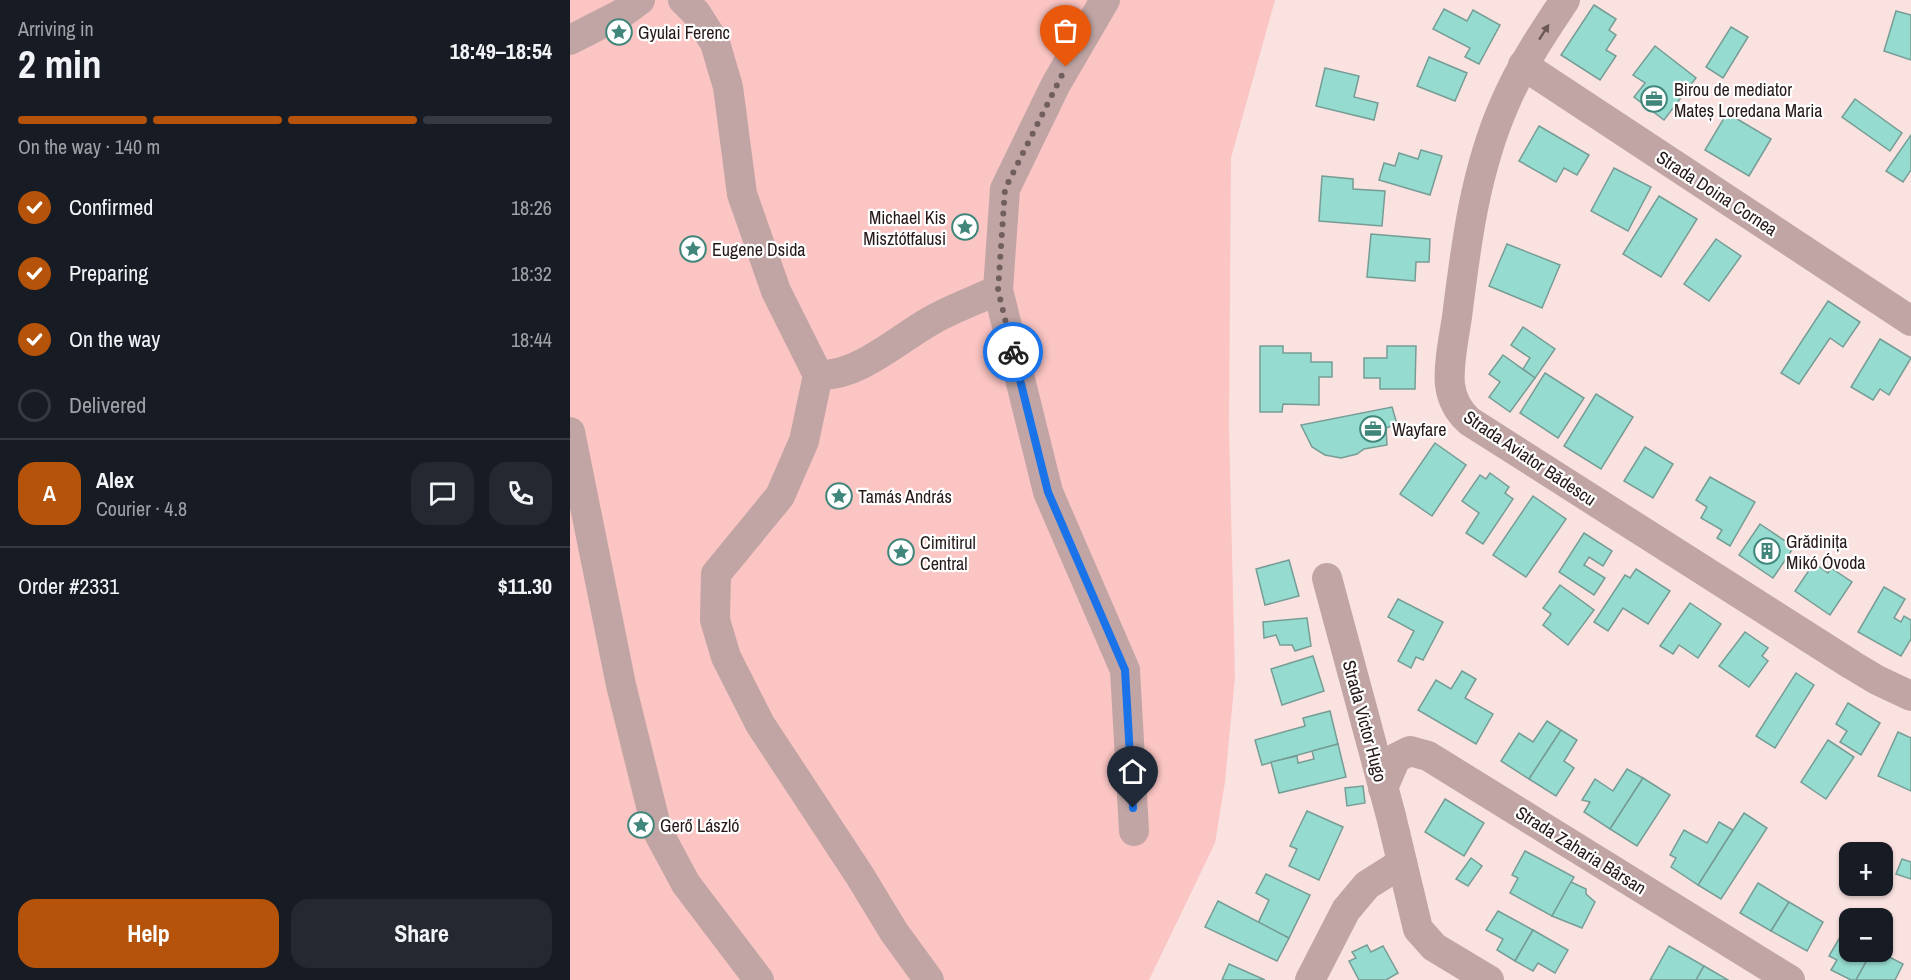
<!DOCTYPE html>
<html lang="en">
<head>
<meta charset="utf-8">
<style>
  body { margin:0; font-family:"Archivo Narrow",sans-serif; background:#242831; color:#f1f3f6; height:100vh; display:flex; flex-direction:column; font-size:22px; white-space:nowrap }
  * { box-sizing:border-box; margin:0 }
  p { font-size:20px; color:#9ea1a6 }
  .icon { flex:none; width:33px; height:33px; fill:none; stroke:currentColor; stroke-width:2; stroke-linecap:round; stroke-linejoin:round }
  .map { position:relative; flex:1; overflow:hidden }
  .panel { display:flex; flex-direction:column; background:#171b24; width:570px }
  .panel>* { flex:none }
  .buttons { position:absolute; left:1269px; top:842px; display:grid; gap:12px }
  .buttons a { display:grid; place-items:center; width:54px; height:54px; border-radius:12px; background:#171b24; box-shadow:0 2px 4px #0004; font-size:30px }
  .pin { position:absolute; display:grid; place-items:center; width:51px; height:51px; color:#fff; margin:-62px -26px; border-radius:50% 50% 50% 0; rotate:-45deg; box-shadow:0 0 6px #0007 }
  .pin .icon { rotate:45deg }
  .courier { position:absolute; display:grid; place-items:center; width:60px; height:60px; margin:-30px; border:4px solid #1a73e8; border-radius:50%; background:#fff; color:#222; box-shadow:0 2px 8px #0007 }
  .head em { font-style:normal; font-weight:800 }
  .head div { display:flex; flex-direction:column-reverse }
  .head { display:flex; align-items:center; justify-content:space-between; height:102px; padding:0 18px }
  h1 { font-size:39px; font-weight:800; line-height:45px }
  .bar { display:grid; grid-template-columns:repeat(4,1fr); gap:9px 6px; align-content:center; height:72px; padding:0 18px }
  .bar i { height:8px; border-radius:4px; background:#363941 }
  .bar .active { background:#b45309 }
  .bar p { grid-column:span 4 }
  .line { display:flex; align-items:center; gap:15px; padding:0 18px; border-top:2px solid #363941 }
  .line div { flex:1 }
  .round { display:grid; place-items:center; flex:none; width:63px; height:63px; border-radius:18px; background:#242831 }
  ol { padding:0 18px; list-style:none }
  li { display:flex; align-items:center; gap:18px; height:66px }
  li p { margin-inline-start:auto }
  li .icon { padding:6px; border-radius:50%; background:#b45309; color:#fff; stroke-width:4 }
  li:last-child { color:#9ea1a6 }
  li i { width:33px; height:33px; border:3px solid #363941; border-radius:50% }
  .action { display:flex; gap:12px; margin-top:auto; padding:12px 18px }
  .action a { flex:1; height:69px; border-radius:18px; background:#b45309; color:#fff; font-size:24px; font-weight:800; line-height:69px; text-align:center }
  .action a+a { background:#242831; color:#f1f3f6 }
  main { display:flex; flex:1; min-height:0 }
  .map>svg:first-child { display:block }
  .green { fill:#fac5c3 }
  .building { fill:#96dbcf; stroke:#769d95; stroke-width:1.5 }
  .lines { fill:none; stroke-linecap:round; stroke-linejoin:round }
  .minor { stroke:#c0a5a4; stroke-width:30 }
  .oneway { fill:#6b5857 }
  .done { stroke:#705f5e; stroke-width:6; stroke-dasharray:0 10.8 }
  .route { stroke:#1a73e8; stroke-width:8 }
  .labels { text-anchor:middle; dominant-baseline:central; stroke-width:4.5; stroke-linejoin:round; paint-order:stroke }
  .poi-label { font-size:18px; fill:#261918; stroke:#fff; text-anchor:start }
  .street-label { font-size:18px; fill:#261918; stroke:#fff }
</style>
</head>
<body>
<main>
<section class="panel">
<div class="head"><div><h1>2 min</h1><p>Arriving in</p></div><em>18:49–18:54</em></div>
<div class="bar"><i class="active"></i><i class="active"></i><i class="active"></i><i></i><p>On the way · 140 m</p></div>
<ol>
<li><svg class="icon" aria-label="check" viewBox="0 0 24 24"><path d="M5 12l5 5 9-10"/></svg>Confirmed<p>18:26</p></li>
<li><svg class="icon" aria-label="check" viewBox="0 0 24 24"><path d="M5 12l5 5 9-10"/></svg>Preparing<p>18:32</p></li>
<li><svg class="icon" aria-label="check" viewBox="0 0 24 24"><path d="M5 12l5 5 9-10"/></svg>On the way<p>18:44</p></li>
<li><i></i>Delivered</li>
</ol>
<div class="line" style="height:108px"><b class="round" style="background:#b45309;color:#fff">A</b><div><b>Alex</b><p>Courier · 4.8</p></div><a class="round"><svg class="icon" aria-label="chat" viewBox="0 0 24 24"><path d="M4 5h16v11H9l-5 4z"/></svg></a><a class="round"><svg class="icon" aria-label="phone" viewBox="0 0 24 24"><path d="M5 4h4l2 5-3 2q2 4 5 5l2-3 5 2v4C11 20 4 13 5 4z"/></svg></a></div>
<div class="line" style="height:78px"><div>Order #2331</div><b>$11.30</b></div>
<div class="action"><a>Help</a><a>Share</a></div>
</section>
<div class="map">
<svg width="1341" height="980" viewBox="0 0 1341 980">
  <rect width="100%" height="100%" fill="#fae2e1"/>
  <path class="green" d="M 0,0 L 705,0 L 661,158 L 659,427 L 665,677 L 655,782 L 645,843 L 579,980 L 0,980 Z"/>
  <g class="building">
    <path d="M 1024,5 L 1046,19 L 1039,30 L 1046,35 L 1036,50 L 1046,56 L 1030,80 L 991,55 Z"/>
    <path d="M 874,9 L 897,21 L 903,10 L 930,25 L 909,64 L 895,57 L 900,48 L 863,29 Z"/>
    <path d="M 1326,11 L 1341,15 L 1341,60 L 1314,51 Z"/>
    <path d="M 1161,27 L 1178,37 L 1153,78 L 1136,67 Z"/>
    <path d="M 1085,46 L 1126,78 L 1094,120 L 1064,97 L 1075,83 L 1063,75 Z"/>
    <path d="M 859,57 L 897,73 L 885,101 L 847,86 Z"/>
    <path d="M 755,68 L 789,76 L 784,97 L 808,103 L 804,120 L 746,106 Z"/>
    <path d="M 1285,99 L 1332,133 L 1320,151 L 1272,117 Z"/>
    <path d="M 1157,113 L 1201,139 L 1179,176 L 1135,150 Z"/>
    <path d="M 969,126 L 1019,155 L 1007,175 L 994,168 L 986,182 L 949,161 Z"/>
    <path d="M 1341,135 L 1341,170 L 1333,182 L 1316,171 Z"/>
    <path d="M 851,150 L 872,156 L 860,195 L 809,180 L 814,163 L 825,166 L 829,153 L 848,159 Z"/>
    <path d="M 1044,168 L 1081,187 L 1058,231 L 1021,211 Z"/>
    <path d="M 752,176 L 783,179 L 783,189 L 815,191 L 812,226 L 749,221 Z"/>
    <path d="M 1089,196 L 1127,219 L 1091,277 L 1053,254 Z"/>
    <path d="M 801,234 L 860,239 L 859,262 L 846,262 L 845,281 L 797,277 Z"/>
    <path d="M 1146,239 L 1171,256 L 1139,301 L 1114,284 Z"/>
    <path d="M 937,244 L 990,265 L 972,308 L 919,286 Z"/>
    <path d="M 1258,301 L 1290,322 L 1273,347 L 1260,338 L 1229,384 L 1211,373 Z"/>
    <path d="M 953,327 L 985,349 L 965,378 L 953,369 L 960,358 L 941,345 Z"/>
    <path d="M 1310,339 L 1341,358 L 1319,395 L 1310,389 L 1303,400 L 1281,387 Z"/>
    <path d="M 690,346 L 713,346 L 713,353 L 741,353 L 741,362 L 762,362 L 762,377 L 749,377 L 749,405 L 713,404 L 712,412 L 690,412 Z"/>
    <path d="M 817,346 L 846,346 L 845,389 L 810,389 L 810,378 L 794,378 L 794,358 L 817,358 Z"/>
    <path d="M 933,355 L 965,378 L 940,412 L 919,397 L 930,382 L 919,374 Z"/>
    <path d="M 975,373 L 1014,398 L 988,438 L 950,413 Z"/>
    <path d="M 1026,394 L 1063,417 L 1031,469 L 994,446 Z"/>
    <path d="M 822,407 L 827,424 L 816,428 L 817,445 L 794,449 L 787,454 L 771,458 L 755,455 L 742,447 L 731,425 Z"/>
    <path d="M 865,443 L 896,465 L 862,516 L 830,494 Z"/>
    <path d="M 1075,447 L 1103,464 L 1083,498 L 1054,481 Z"/>
    <path d="M 920,473 L 939,487 L 935,493 L 943,499 L 913,544 L 896,533 L 909,513 L 892,501 L 910,475 L 916,479 Z"/>
    <path d="M 1140,477 L 1185,502 L 1160,546 L 1147,538 L 1152,530 L 1131,518 L 1137,507 L 1126,500 Z"/>
    <path d="M 963,496 L 996,519 L 956,577 L 923,555 Z"/>
    <path d="M 1190,524 L 1224,547 L 1203,578 L 1169,555 Z"/>
    <path d="M 1014,533 L 1042,551 L 1033,566 L 1019,557 L 1014,565 L 1035,578 L 1024,595 L 989,572 Z"/>
    <path d="M 719,560 L 729,596 L 695,605 L 686,569 Z"/>
    <path d="M 1244,563 L 1258,573 L 1261,568 L 1282,582 L 1260,615 L 1225,591 Z"/>
    <path d="M 1066,569 L 1100,591 L 1078,624 L 1053,608 L 1038,631 L 1024,622 L 1055,575 L 1060,578 Z"/>
    <path d="M 990,585 L 1024,610 L 998,645 L 973,625 L 981,614 L 973,608 Z"/>
    <path d="M 1314,587 L 1335,599 L 1324,618 L 1331,622 L 1334,616 L 1341,620 L 1341,639 L 1331,656 L 1288,632 Z"/>
    <path d="M 828,599 L 873,622 L 853,660 L 846,657 L 841,668 L 828,661 L 844,631 L 818,617 Z"/>
    <path d="M 1120,603 L 1151,624 L 1128,658 L 1109,645 L 1103,654 L 1090,646 Z"/>
    <path d="M 737,618 L 741,646 L 725,651 L 722,645 L 710,645 L 706,635 L 694,638 L 693,622 Z"/>
    <path d="M 1175,632 L 1198,648 L 1192,656 L 1198,661 L 1179,687 L 1149,666 Z"/>
    <path d="M 743,656 L 754,691 L 712,705 L 701,669 Z"/>
    <path d="M 892,671 L 906,679 L 895,698 L 923,714 L 906,744 L 848,710 L 866,680 L 881,689 Z"/>
    <path d="M 1226,673 L 1244,685 L 1205,748 L 1186,736 Z"/>
    <path d="M 1278,703 L 1310,723 L 1291,755 L 1270,742 L 1277,731 L 1266,724 Z"/>
    <path d="M 760,711 L 768,744 L 692,765 L 685,740 L 735,726 L 733,718 Z"/>
    <path d="M 977,721 L 991,730 L 959,779 L 931,761 L 949,733 L 963,742 Z"/>
    <path d="M 991,730 L 1007,740 L 994,761 L 1004,768 L 986,796 L 959,779 Z"/>
    <path d="M 1328,732 L 1341,738 L 1341,791 L 1308,776 Z"/>
    <path d="M 1258,740 L 1284,757 L 1256,799 L 1231,782 Z"/>
    <path d="M 768,744 L 776,777 L 709,793 L 701,762 L 727,756 L 728,763 L 744,759 L 742,751 Z"/>
    <path d="M 1057,769 L 1073,778 L 1040,829 L 1014,812 L 1020,802 L 1012,800 L 1025,779 L 1043,791 Z"/>
    <path d="M 1073,778 L 1100,795 L 1067,846 L 1040,829 Z"/>
    <path d="M 793,786 L 795,803 L 777,806 L 775,788 Z"/>
    <path d="M 875,799 L 914,823 L 894,856 L 855,832 Z"/>
    <path d="M 737,811 L 773,827 L 749,880 L 719,866 L 727,849 L 720,846 Z"/>
    <path d="M 1174,813 L 1197,828 L 1151,899 L 1128,885 Z"/>
    <path d="M 1149,822 L 1163,830 L 1128,885 L 1101,867 L 1106,858 L 1100,855 L 1114,830 L 1137,843 Z"/>
    <path d="M 955,851 L 1004,877 L 982,916 L 940,893 L 948,878 L 942,875 Z"/>
    <path d="M 901,858 L 912,866 L 898,886 L 886,879 Z"/>
    <path d="M 1332,859 L 1341,862 L 1341,879 L 1326,874 Z"/>
    <path d="M 696,874 L 740,895 L 719,938 L 688,923 L 699,900 L 686,893 Z"/>
    <path d="M 1001,882 L 1016,889 L 1016,894 L 1025,902 L 1012,928 L 982,916 Z"/>
    <path d="M 1188,883 L 1219,902 L 1201,931 L 1170,913 Z"/>
    <path d="M 648,901 L 719,938 L 707,961 L 635,927 Z"/>
    <path d="M 1219,902 L 1253,922 L 1237,951 L 1201,931 Z"/>
    <path d="M 928,911 L 963,930 L 945,961 L 927,950 L 933,939 L 916,930 Z"/>
    <path d="M 963,930 L 998,950 L 985,973 L 968,963 L 963,971 L 945,961 Z"/>
    <path d="M 1273,932 L 1280,935 L 1280,951 L 1302,951 L 1286,980 L 1281,980 L 1261,970 L 1267,960 L 1259,956 Z"/>
    <path d="M 797,945 L 801,952 L 813,946 L 828,973 L 816,980 L 789,980 L 779,961 L 786,958 L 782,952 Z"/>
    <path d="M 1099,946 L 1134,966 L 1126,980 L 1080,980 Z"/>
    <path d="M 1302,951 L 1308,951 L 1333,964 L 1325,980 L 1286,980 Z"/>
    <path d="M 659,964 L 695,980 L 652,980 Z"/>
    <path d="M 1134,966 L 1158,980 L 1126,980 Z"/>
  </g>
  <g class="lines">
    <g class="minor">
      <path d="M 113,0 L 126,13 L 145,43 L 158,87 L 172,194 L 206,291 L 248,375 L 234,441 L 210,496 L 146,574 L 145,620 L 156,657 L 190,724 L 290,876 L 324,932 L 359,980"/>
      <path d="M 535,0 L 486,84 L 435,189 L 428,290 L 478,492 L 555,670 L 564,831"/>
      <path d="M 995,0 C 973,33 951,66 935,103 C 905,171 896,244 887,317 C 884,337 878,365 880,385 C 882,400 888,411 899,421 L 1282,665 L 1307,680 L 1341,696"/>
      <path d="M 0,40 L 51,14 L 70,0"/>
      <path d="M 953,65 L 1341,321"/>
      <path d="M 248,375 C 289,377 329,338 364,319 C 384,308 406,300 428,290"/>
      <path d="M 0,432 L 51,685 L 87,830 L 116,884 L 189,980"/>
      <path d="M 757,578 L 821,816 L 848,929 L 864,947 L 919,980"/>
      <path d="M 813,788 L 826,758 L 840,751 L 858,756 L 1220,980"/>
      <path d="M 740,980 L 776,910 L 797,885 L 832,863"/>
    </g>
  </g>
  <defs><path id="oneway-solid" d="M-6-.8H1V-3.2L6.5 0L1 3.2V.8H-6Z" transform="scale(1.5)"/></defs>
  <use class="oneway" href="#oneway-solid" transform="translate(974 32) rotate(-57)"/>
  <g class="lines">
    <path class="done" d="M 443,352 L 428,290 L 435,189 L 496,67"/>
    <path class="route" d="M 443,352 L 478,492 L 555,670 L 563,808"/>
  </g>
  <defs>
    <g id="sight-ring" transform="scale(1.35)"><circle r="9.5" fill="#fff" stroke="#41867b" stroke-width="1.5"/><path d="M0-6L1.8-2.2L6-1.7L2.9 1.2L3.7 5.4L0 3.3L-3.7 5.4L-2.9 1.2L-6-1.7L-1.8-2.2Z" fill="#41867b"/></g>
    <g id="office-ring" transform="scale(1.35)"><circle r="9.5" fill="#fff" stroke="#41867b" stroke-width="1.5"/><path d="M-6-3h4V-5.5h4V-3h4V5H-6ZM-1-4.5V-3h2v-1.5ZM-6 0V1H6V0Z" fill="#41867b"/></g>
    <g id="building-ring" transform="scale(1.35)"><circle r="9.5" fill="#fff" stroke="#41867b" stroke-width="1.5"/><path d="M-4-6H4V6H1V3H-1V6H-4ZM-2.5-4.3h1.7v1.8h-1.7ZM.8-4.3h1.7v1.8H.8ZM-2.5-1h1.7V.8h-1.7ZM.8-1h1.7V.8H.8Z" fill="#41867b"/></g>
  </defs>
  <g fill-rule="evenodd">
    <use href="#sight-ring" x="49" y="32"/>
    <use href="#office-ring" x="1084" y="99"/>
    <use href="#sight-ring" x="395" y="227"/>
    <use href="#sight-ring" x="123" y="249"/>
    <use href="#office-ring" x="803" y="429"/>
    <use href="#sight-ring" x="269" y="496"/>
    <use href="#building-ring" x="1197" y="551"/>
    <use href="#sight-ring" x="331" y="552"/>
    <use href="#sight-ring" x="71" y="825"/>
  </g>
  <g class="labels">
    <g class="poi-label">
      <text x="68" y="32">Gyulai Ferenc</text>
      <text x="1104" y="89">Birou de mediator<tspan x="1104" dy="21">Mateș Loredana Maria</tspan></text>
      <text x="376" y="217" text-anchor="end">Michael Kis<tspan x="376" dy="21">Misztótfalusi</tspan></text>
      <text x="142" y="249">Eugene Dsida</text>
      <text x="822" y="429">Wayfare</text>
      <text x="288" y="496">Tamás András</text>
      <text x="1216" y="541">Grădinița<tspan x="1216" dy="21">Mikó Óvoda</tspan></text>
      <text x="350" y="542">Cimitirul<tspan x="350" dy="21">Central</tspan></text>
      <text x="90" y="825">Gerő László</text>
    </g>
    <g class="street-label">
      <text transform="translate(1147 193) rotate(33)">Strada Doina Cornea</text>
      <text transform="translate(960 458) rotate(34)">Strada Aviator Bădescu</text>
      <text transform="translate(795 721) rotate(75)">Strada Victor Hugo</text>
      <text transform="translate(1011 850) rotate(32)">Strada Zaharia Bârsan</text>
    </g>
  </g>
</svg>
<div class="buttons">
<a>+</a>
<a>−</a>
</div>
<div class="pin" style="left:496px;top:67px;background:#ea580c"><svg class="icon" aria-label="bag" viewBox="0 0 24 24"><path d="M5 8h14l-1 12H6zM9 8a3 3 0 0 1 6 0"/></svg></div>
<div class="pin" style="left:563px;top:808px;background:#1f2937"><svg class="icon" aria-label="home" viewBox="0 0 24 24"><path d="M3 11l9-7 9 7M6 9v11h12V9"/></svg></div>
<div class="courier" style="left:443px;top:352px"><svg class="icon" aria-label="bike" viewBox="0 0 24 24"><circle cx="6" cy="16" r="4"/><circle cx="18" cy="16" r="4"/><path d="M6 16l4-8h5l3 8M10 8l3 8H6M13 5h3"/></svg></div>
</div>
</main>
</body>
</html>
